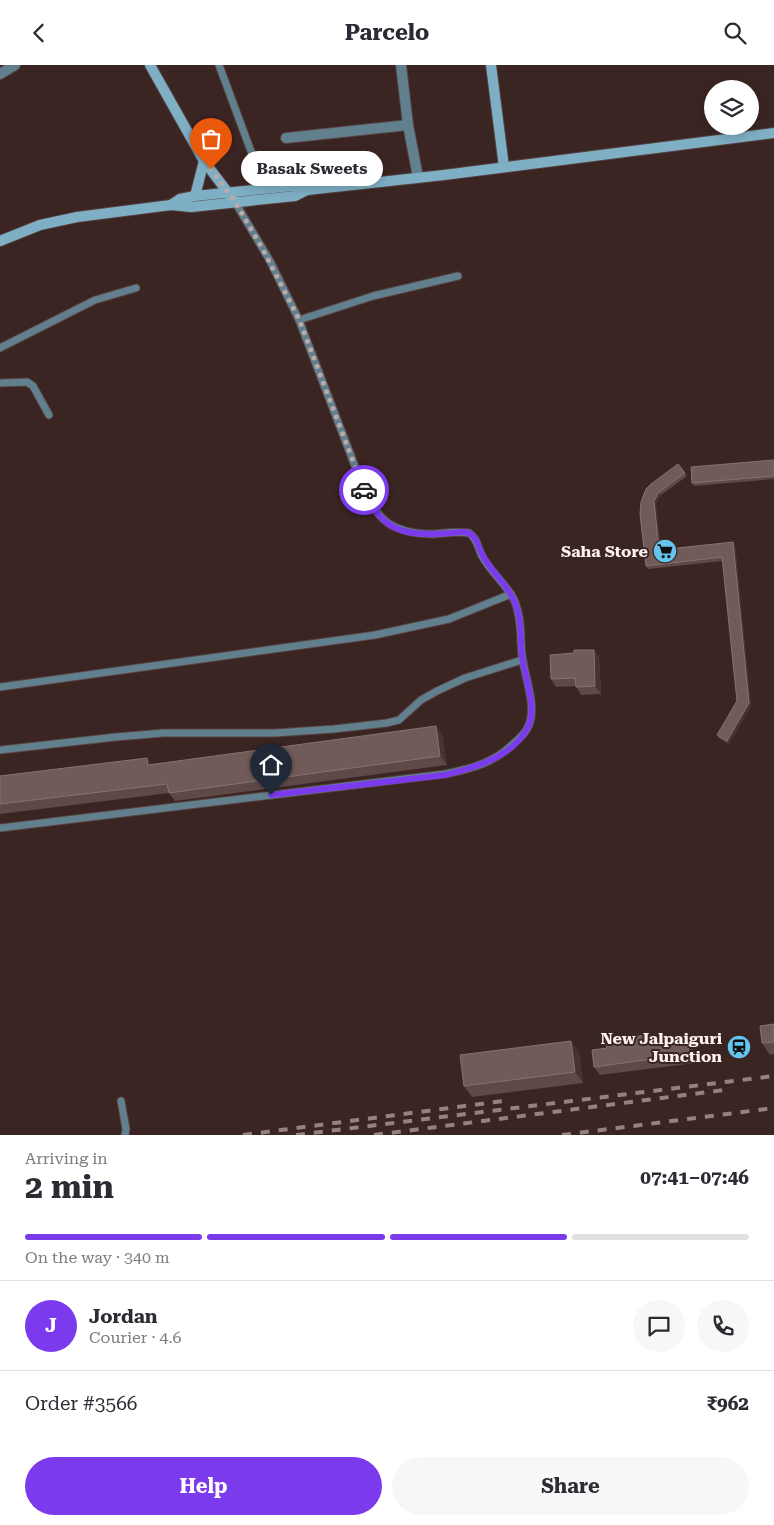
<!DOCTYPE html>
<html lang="en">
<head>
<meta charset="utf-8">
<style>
  body { margin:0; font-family:"Roboto Serif",serif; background:#f7f7f7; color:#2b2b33; height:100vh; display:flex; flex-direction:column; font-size:19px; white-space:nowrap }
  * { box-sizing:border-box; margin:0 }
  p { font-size:16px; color:#7c7c81 }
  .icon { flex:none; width:28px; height:28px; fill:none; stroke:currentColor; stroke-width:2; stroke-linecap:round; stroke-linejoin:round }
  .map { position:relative; height:1070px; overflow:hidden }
  .side { display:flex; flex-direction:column; background:#fff; flex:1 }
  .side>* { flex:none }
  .buttons { position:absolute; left:704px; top:15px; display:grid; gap:10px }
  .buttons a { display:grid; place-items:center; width:55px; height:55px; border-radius:50%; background:#fff; box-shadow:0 2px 12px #0003; font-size:25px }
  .pin { position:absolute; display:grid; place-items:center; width:42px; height:42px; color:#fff; margin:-51px -21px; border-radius:50% 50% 50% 0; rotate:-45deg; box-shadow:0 0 5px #0007 }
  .pin .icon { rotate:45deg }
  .courier { position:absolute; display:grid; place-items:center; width:50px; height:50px; margin:-25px; border:4px solid #7c3aed; border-radius:50%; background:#fff; color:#222; box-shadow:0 1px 6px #0007 }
  .bubble { position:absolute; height:35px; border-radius:18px; background:#fff; box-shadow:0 2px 12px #0003; font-size:16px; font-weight:700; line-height:35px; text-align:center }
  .headline em { font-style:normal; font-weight:700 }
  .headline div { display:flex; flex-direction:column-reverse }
  .headline { display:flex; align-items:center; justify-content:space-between; height:85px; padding:0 25px }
  h1 { font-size:32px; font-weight:700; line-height:38px }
  .bar { display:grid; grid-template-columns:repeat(4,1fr); gap:8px 5px; align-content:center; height:60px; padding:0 25px }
  .bar i { height:6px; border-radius:4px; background:#e1e1e2 }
  .bar .current { background:#7c3aed }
  .bar p { grid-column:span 4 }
  .line { display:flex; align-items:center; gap:12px; padding:0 25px; border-top:1px solid #e1e1e2 }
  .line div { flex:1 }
  .round { display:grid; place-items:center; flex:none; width:52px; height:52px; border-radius:26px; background:#f7f7f7 }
  .button { display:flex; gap:10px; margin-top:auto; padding:10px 25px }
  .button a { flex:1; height:58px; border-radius:30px; background:#7c3aed; color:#fff; font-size:20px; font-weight:700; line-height:58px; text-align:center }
  .button a+a { background:#f7f7f7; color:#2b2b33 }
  header { display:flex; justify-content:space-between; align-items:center; height:65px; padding:0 25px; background:#fff; font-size:22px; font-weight:700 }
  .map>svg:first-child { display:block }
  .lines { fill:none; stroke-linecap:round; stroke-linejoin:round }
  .lane-casing { stroke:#564240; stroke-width:9 }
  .street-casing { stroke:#564240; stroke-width:12 }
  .secondary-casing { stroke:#564240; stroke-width:12 }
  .lane { stroke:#627f8d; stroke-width:7 }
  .street { stroke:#627f8d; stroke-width:10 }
  .secondary { stroke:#7fafc5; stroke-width:10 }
  .rail { stroke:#948280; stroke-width:4; stroke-dasharray:9 9; stroke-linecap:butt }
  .wall { fill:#5f4947 }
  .shaded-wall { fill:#493331 }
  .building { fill:#705b59; stroke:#867271 }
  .done { stroke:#baaaa8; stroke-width:5; stroke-dasharray:0 9 }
  .route { stroke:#7c3aed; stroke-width:6 }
  .labels { text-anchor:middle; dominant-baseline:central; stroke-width:4; stroke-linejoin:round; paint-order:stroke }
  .poi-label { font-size:16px; font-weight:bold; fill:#fef1f0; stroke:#3b2523; text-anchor:end }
</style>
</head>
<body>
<header><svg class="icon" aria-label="back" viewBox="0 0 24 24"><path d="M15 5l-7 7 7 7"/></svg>Parcelo<svg class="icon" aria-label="search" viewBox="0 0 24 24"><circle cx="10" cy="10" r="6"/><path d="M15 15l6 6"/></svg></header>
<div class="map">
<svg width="774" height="1070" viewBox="0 0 774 1070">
  <rect width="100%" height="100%" fill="#3b2523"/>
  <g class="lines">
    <g class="lane-casing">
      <g id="lane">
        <path d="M 219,0 L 265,124"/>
        <path d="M 299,255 L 373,231 L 458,211"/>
        <path d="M 0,283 L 95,235 L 136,223"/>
        <path d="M 0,318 L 27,317 L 33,321 L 49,350"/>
        <path d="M 0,622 L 375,570 L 449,554 L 511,529"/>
        <path d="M 0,685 L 116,672 L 163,668 L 275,668 L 334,664 L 387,658 L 399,655 L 421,635 L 437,626 L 465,613 L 522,595"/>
        <path d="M 0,763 L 445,709 C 470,704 494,698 513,679 C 519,674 525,669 528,662 C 538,642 524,611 522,590 C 520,573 522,554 515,537 C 507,519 491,508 482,491 C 478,483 477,473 469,468 C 458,466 445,468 434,469 C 385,469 375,451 358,409 L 299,255 L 270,196 L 235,137"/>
        <path d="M 121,1036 L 126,1064 L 125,1070"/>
      </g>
    </g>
    <g class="street-casing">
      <g id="street">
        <path d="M 401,0 L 408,60 L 418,112"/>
        <path d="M 0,9 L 15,0"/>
        <path d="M 286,73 L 408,60"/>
      </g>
    </g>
    <g class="secondary-casing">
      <g id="secondary">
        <path d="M 150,0 L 204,96 L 235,137"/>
        <path d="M 491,0 L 504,102"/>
        <path d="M 195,131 L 204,96"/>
        <path d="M 171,140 L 180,134 L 195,131 L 293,121 L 307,125"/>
        <path d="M 0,176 L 40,160 L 77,152 L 171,140 L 191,142 L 295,131 L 307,125 L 444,110 L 774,68"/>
      </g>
    </g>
    <use href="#lane" class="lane"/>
    <use href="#street" class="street"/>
    <use href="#secondary" class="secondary"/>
    <g class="rail">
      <path d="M 243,1070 L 503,1036"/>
      <path d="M 296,1070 L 774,1011"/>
      <path d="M 374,1070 L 724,1025"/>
      <path d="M 562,1070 L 774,1043"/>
    </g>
  </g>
  <g class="wall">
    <path d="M 774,395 L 774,414 L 694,421 L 692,418 Z"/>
    <path d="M 678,399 L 687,411 L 661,430 L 656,439 L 661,484 L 735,480 L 751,641 L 729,679 L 719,673 L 717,670 L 737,636 L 723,496 L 648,504 L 646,501 L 640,449 Z"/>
    <path d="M 594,585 L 599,592 L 601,629 L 581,630 L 576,621 L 556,622 L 551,614 L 574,588 Z"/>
    <path d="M 442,669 L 447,700 L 175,736 L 169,728 L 0,749 L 0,711 L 152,699 Z"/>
    <path d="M 774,959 L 774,989 L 770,990 L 762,978 Z"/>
    <path d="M 687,973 L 693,982 L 695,998 L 600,1010 L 594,1002 L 651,978 Z"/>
    <path d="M 579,988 L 583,1018 L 472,1032 L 464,1021 Z"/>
  </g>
  <g class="shaded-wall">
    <path d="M 659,427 L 661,430 L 656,439 L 661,488 L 659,485 L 654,436 Z"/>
    <path d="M 733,477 L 735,480 L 751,641 L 729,679 L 727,676 L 749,638 Z"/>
    <path d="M 594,585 L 599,592 L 601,629 L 595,621 Z"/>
    <path d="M 436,661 L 442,669 L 447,700 L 440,691 Z"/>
    <path d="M 147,693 L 154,702 L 148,700 Z"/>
    <path d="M 646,970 L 652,979 L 647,978 Z"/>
    <path d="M 687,973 L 693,982 L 695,998 L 689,989 Z"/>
    <path d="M 571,976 L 579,988 L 583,1018 L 575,1007 Z"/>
  </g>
  <g class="building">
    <path d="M 774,395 L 774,411 L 692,418 L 691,402 Z"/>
    <path d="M 678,399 L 685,408 L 659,427 L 654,436 L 659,485 L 733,477 L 749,638 L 727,676 L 717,670 L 737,636 L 722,492 L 646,501 L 640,449 L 641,437 L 646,424 L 651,419 Z"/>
    <path d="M 574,585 L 594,585 L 595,621 L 576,622 L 575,613 L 551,614 L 550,590 L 574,588 Z"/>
    <path d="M 436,661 L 440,691 L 169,728 L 167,719 L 0,739 L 0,711 L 147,693 L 148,700 Z"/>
    <path d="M 774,959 L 774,977 L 762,978 L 760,961 Z"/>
    <path d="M 646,970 L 647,978 L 687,973 L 689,989 L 594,1002 L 592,985 L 607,983 L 606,976 Z"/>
    <path d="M 571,976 L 575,1007 L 464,1021 L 460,990 Z"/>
  </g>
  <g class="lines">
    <path class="done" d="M 211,104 L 235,137 L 261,181 L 299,254 L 364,425"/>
    <path class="route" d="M 271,730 L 445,710 C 474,703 513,692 528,662 C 538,642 524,611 522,591 C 520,574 522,554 515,538 C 508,520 492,508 483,491 C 479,485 478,476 473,471 C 467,465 458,467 451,468 C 408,471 382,469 364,425"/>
  </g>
  <defs>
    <g id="supermarket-disc" transform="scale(1.25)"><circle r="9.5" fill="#64c5ee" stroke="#3b2523"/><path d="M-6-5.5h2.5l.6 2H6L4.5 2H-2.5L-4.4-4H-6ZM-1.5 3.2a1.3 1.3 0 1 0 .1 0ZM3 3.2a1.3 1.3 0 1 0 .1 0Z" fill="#111"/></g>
    <g id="station-disc" transform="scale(1.25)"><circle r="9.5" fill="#64c5ee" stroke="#3b2523"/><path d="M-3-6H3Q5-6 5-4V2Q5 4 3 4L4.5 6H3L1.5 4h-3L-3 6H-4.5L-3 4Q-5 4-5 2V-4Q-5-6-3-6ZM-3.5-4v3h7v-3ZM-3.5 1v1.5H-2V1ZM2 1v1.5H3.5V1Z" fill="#111"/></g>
  </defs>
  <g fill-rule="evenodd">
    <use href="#supermarket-disc" x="665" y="486"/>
    <use href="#station-disc" x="739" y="982"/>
  </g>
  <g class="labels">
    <g class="poi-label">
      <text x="648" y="486">Saha Store</text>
      <text x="722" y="973">New Jalpaiguri<tspan x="722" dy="18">Junction</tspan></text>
    </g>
  </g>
</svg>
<div class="buttons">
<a><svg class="icon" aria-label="layers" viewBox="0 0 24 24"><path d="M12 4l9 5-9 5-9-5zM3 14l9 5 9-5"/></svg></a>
</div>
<div class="pin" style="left:211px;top:104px;background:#ea580c"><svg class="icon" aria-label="bag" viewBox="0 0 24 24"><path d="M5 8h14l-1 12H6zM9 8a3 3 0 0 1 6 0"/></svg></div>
<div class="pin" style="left:271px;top:730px;background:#1f2937"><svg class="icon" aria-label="home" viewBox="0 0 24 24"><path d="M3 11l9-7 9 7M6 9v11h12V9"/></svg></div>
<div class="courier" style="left:364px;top:425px"><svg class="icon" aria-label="car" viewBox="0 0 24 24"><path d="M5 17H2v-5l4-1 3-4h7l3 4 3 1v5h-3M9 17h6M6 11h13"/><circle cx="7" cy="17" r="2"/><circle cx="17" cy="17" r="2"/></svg></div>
<div class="bubble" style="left:241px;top:86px;width:142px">Basak Sweets</div>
</div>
<section class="side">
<div class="headline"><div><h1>2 min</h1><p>Arriving in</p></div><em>07:41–07:46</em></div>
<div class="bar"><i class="current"></i><i class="current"></i><i class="current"></i><i></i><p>On the way · 340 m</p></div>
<div class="line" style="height:90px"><b class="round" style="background:#7c3aed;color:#fff">J</b><div><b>Jordan</b><p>Courier · 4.6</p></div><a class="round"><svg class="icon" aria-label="chat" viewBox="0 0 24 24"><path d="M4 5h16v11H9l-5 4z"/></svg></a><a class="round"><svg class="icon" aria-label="phone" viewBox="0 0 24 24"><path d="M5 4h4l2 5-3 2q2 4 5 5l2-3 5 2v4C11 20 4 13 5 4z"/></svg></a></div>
<div class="line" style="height:65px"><div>Order #3566</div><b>₹962</b></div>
<div class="button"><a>Help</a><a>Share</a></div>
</section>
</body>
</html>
